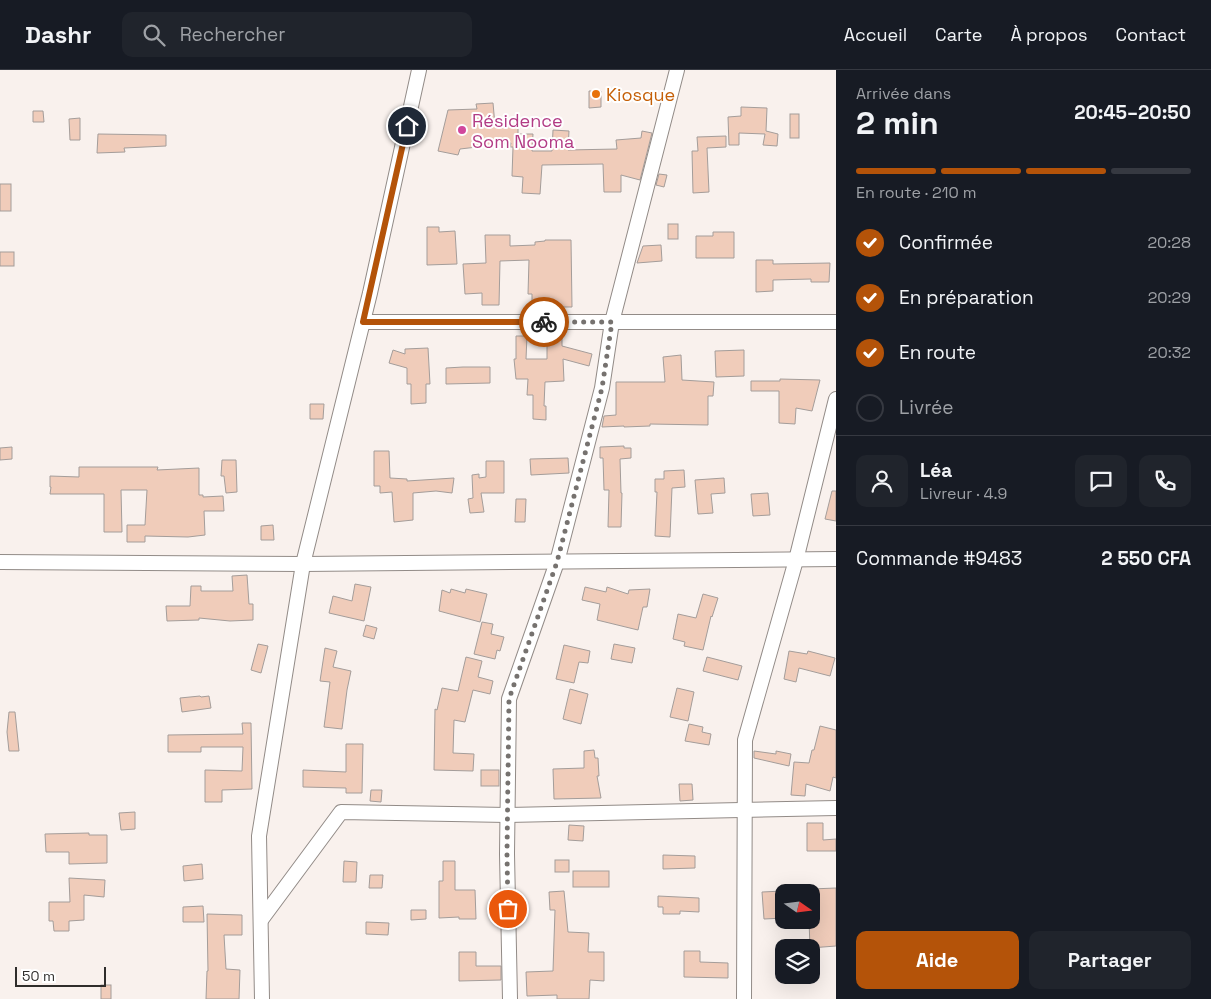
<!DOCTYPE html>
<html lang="fr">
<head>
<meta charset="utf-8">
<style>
  body { margin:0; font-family:"Space Grotesk",sans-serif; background:#20242c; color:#f1f3f6; height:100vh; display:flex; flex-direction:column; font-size:19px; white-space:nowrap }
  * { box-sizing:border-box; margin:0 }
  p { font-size:16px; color:#9ea1a6 }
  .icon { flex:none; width:28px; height:28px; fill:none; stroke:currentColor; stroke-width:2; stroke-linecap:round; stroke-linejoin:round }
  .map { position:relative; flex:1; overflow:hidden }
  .drawer { display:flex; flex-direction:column; background:#171b24; width:375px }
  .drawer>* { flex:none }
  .needle { width:32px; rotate:104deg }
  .fabs { position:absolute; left:775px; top:814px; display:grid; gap:10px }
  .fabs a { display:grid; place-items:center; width:45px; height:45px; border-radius:10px; background:#171b24; box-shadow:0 5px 20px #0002; font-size:25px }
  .scale { position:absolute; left:15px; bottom:12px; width:91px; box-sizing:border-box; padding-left:5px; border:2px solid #2f2d2b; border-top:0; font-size:14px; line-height:18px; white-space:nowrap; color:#2f2d2b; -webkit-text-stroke:4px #fff; paint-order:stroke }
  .pin { position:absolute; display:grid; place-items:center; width:42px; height:42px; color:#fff; margin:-21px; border:2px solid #fff; border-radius:50%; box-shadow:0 1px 5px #0007 }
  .courier { position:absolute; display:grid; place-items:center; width:50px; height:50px; margin:-25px; border:4px solid #b45309; border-radius:50%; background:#fff; color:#222; box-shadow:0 1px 6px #0007 }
  .summary em { font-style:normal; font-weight:700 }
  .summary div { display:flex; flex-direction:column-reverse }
  .summary { display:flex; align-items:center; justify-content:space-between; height:85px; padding:0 20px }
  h1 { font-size:32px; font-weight:700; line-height:38px }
  .bar { display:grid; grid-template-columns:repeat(4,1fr); gap:8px 5px; align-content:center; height:60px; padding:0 20px }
  .bar i { height:6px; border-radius:4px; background:#363941 }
  .bar .selected { background:#b45309 }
  .bar p { grid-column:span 4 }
  .line { display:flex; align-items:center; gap:12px; padding:0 20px; border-top:1px solid #363941 }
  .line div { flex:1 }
  .round { display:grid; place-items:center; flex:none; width:52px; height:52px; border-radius:10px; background:#20242c }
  ol { padding:0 20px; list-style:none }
  li { display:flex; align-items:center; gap:15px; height:55px }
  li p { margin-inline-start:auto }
  li .icon { padding:5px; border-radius:50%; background:#b45309; color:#fff; stroke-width:4 }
  li:last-child { color:#9ea1a6 }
  li i { width:28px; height:28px; border:2px solid #363941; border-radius:50% }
  .action { display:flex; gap:10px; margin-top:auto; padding:10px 20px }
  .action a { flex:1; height:58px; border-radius:10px; background:#b45309; color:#fff; font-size:20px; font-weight:700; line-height:58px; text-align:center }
  .action a+a { background:#20242c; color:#f1f3f6 }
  header { display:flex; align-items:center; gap:30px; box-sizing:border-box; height:70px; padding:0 25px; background:#171b24; border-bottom:1px solid #363941 }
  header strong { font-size:24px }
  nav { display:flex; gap:28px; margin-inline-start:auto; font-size:18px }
  .search { width:350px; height:45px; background:#20242c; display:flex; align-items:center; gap:12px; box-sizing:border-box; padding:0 18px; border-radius:10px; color:#9ea1a6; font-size:19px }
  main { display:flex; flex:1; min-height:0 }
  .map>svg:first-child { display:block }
  .building { fill:#f0ccba; stroke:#a49d9a }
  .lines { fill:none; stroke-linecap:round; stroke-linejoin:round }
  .minor-casing { stroke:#928b87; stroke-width:16 }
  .minor { stroke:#fff; stroke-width:14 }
  .done { stroke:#76726f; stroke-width:5; stroke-dasharray:0 9 }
  .route { stroke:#b45309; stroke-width:6 }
  .food-dot { fill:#e8710a; stroke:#fff; stroke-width:2 }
  .hotel-dot { fill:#d1479c; stroke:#fff; stroke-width:2 }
  .labels { text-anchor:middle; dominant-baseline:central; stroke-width:4; stroke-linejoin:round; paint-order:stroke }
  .food-label { font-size:18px; fill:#c56008; stroke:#fff; text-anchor:start }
  .hotel-label { font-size:18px; fill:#b23c85; stroke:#fff; text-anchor:start }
</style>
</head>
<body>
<header>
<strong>Dashr</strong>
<div class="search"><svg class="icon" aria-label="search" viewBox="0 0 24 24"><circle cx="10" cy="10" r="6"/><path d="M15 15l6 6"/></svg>Rechercher</div>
<nav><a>Accueil</a><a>Carte</a><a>À propos</a><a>Contact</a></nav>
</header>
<main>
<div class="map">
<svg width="836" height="929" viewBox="0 0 836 929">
  <rect width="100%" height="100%" fill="#f9f1ed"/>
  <g class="building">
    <path d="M 589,21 L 601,21 L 601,37 L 589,38 Z"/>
    <path d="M 493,33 L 495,55 L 518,57 L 518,64 L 533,64 L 532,81 L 552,81 L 553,60 L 569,61 L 568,80 L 617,79 L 616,70 L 641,68 L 642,61 L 652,63 L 640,110 L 621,105 L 621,122 L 604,122 L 603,94 L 542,95 L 540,124 L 522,123 L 523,107 L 512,106 L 513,77 L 510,77 L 511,73 L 460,79 L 458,85 L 438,81 L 448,40 L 477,39 L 476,34 Z"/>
    <path d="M 741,37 L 767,38 L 766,61 L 778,64 L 777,76 L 763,75 L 765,64 L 739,63 L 739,75 L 729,75 L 728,47 L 741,46 Z"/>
    <path d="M 33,41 L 43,41 L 44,52 L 33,52 Z"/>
    <rect x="790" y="44" width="9" height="24"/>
    <path d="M 80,48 L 80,70 L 70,70 L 69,49 Z"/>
    <path d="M 98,64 L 166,65 L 166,76 L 124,78 L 125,82 L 97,83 Z"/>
    <path d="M 726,66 L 726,77 L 707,78 L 709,122 L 693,123 L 692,81 L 698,81 L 697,67 Z"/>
    <path d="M 659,104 L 667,105 L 664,117 L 656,115 Z"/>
    <rect x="0" y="114" width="11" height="27"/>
    <rect x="668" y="154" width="10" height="15"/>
    <path d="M 427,157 L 439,157 L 439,162 L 455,161 L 457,194 L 427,195 Z"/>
    <path d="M 713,162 L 734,162 L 734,188 L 696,188 L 696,166 L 713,166 Z"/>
    <path d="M 485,165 L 510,165 L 510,176 L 535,175 L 535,172 L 545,171 L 545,170 L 571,170 L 572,237 L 532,237 L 532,224 L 528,224 L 529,190 L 500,191 L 499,235 L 482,235 L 482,223 L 465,224 L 463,194 L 486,193 Z"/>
    <path d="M 661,175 L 662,191 L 637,193 L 643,176 Z"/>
    <rect x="0" y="182" width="14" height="14"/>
    <path d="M 756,190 L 773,190 L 773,194 L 830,193 L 829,212 L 811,212 L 811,209 L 773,210 L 773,221 L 756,222 Z"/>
    <path d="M 562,264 L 562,276 L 592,284 L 589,296 L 563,289 L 564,311 L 545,312 L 544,336 L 546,336 L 546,350 L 533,349 L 533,325 L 527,325 L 528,309 L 516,309 L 514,289 L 516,289 L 516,266 L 527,266 L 526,289 L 547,289 L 547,265 Z"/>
    <path d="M 428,278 L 430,314 L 426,314 L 426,333 L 411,334 L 411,314 L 407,314 L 407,298 L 389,293 L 393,280 L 405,284 L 405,279 Z"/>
    <path d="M 744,280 L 744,306 L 716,307 L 715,281 Z"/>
    <path d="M 681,285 L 682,310 L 714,312 L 713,326 L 708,326 L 708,355 L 650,354 L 650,356 L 624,357 L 624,356 L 602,357 L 604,346 L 616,345 L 616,312 L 665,312 L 663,287 Z"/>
    <path d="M 463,297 L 490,297 L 490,313 L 446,314 L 446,298 Z"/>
    <path d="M 780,309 L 820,310 L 812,341 L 796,338 L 795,354 L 779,353 L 779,321 L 751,321 L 751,311 L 780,311 Z"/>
    <path d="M 310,334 L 324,334 L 323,349 L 310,349 Z"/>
    <path d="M 624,376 L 624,378 L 631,378 L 631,388 L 620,389 L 621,423 L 622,423 L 621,457 L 608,457 L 609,420 L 604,420 L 603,388 L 600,388 L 600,377 Z"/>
    <path d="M 12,377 L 12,389 L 0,390 L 0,378 Z"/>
    <path d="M 374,381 L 389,381 L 390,408 L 407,409 L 407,411 L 454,408 L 452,423 L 436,421 L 413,423 L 413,450 L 394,452 L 392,422 L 380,423 L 380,416 L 374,416 Z"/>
    <path d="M 568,388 L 569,403 L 531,405 L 530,389 Z"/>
    <path d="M 222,390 L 236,390 L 237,422 L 226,423 L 224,406 L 221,406 Z"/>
    <path d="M 486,391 L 504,391 L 504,423 L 481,423 L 484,442 L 470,443 L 468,429 L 473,428 L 472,405 L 479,404 L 479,408 L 486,407 Z"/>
    <path d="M 79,397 L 158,397 L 157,400 L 199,398 L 199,425 L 203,425 L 203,427 L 223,426 L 224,441 L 204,441 L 205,465 L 188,467 L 145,466 L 145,472 L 127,472 L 127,455 L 145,455 L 147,420 L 121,420 L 122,462 L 104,462 L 104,424 L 50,424 L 51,417 L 50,417 L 50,406 L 79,407 Z"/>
    <path d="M 684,400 L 685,417 L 672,418 L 670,467 L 655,466 L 657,422 L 655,422 L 655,409 L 664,409 L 664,401 Z"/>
    <path d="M 724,408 L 725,423 L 711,424 L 713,443 L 698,444 L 695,410 Z"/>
    <path d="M 832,421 L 836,421 L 836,451 L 825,449 Z"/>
    <path d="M 768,423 L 770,445 L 753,446 L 751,424 Z"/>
    <path d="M 516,429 L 526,429 L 525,452 L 515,452 Z"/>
    <path d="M 273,455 L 274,470 L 261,470 L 261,456 Z"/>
    <path d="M 247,505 L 249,534 L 253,534 L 253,550 L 230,551 L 199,548 L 199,550 L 167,551 L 166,536 L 190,536 L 191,516 L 201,516 L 201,521 L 233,521 L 232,506 Z"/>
    <path d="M 355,514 L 371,517 L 364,551 L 329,543 L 333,526 L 352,531 Z"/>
    <path d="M 585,517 L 606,522 L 607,517 L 628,524 L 629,520 L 650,519 L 647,537 L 643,537 L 638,560 L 597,550 L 600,534 L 582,530 Z"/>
    <path d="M 451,519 L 465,523 L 466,519 L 487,524 L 480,552 L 439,541 L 442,520 L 450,523 Z"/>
    <path d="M 703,524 L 718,528 L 712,547 L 711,546 L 703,580 L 684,576 L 685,572 L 673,569 L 678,544 L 696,548 Z"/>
    <path d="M 482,552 L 493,554 L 491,564 L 504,567 L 500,581 L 497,580 L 495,589 L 474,584 Z"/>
    <path d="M 366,555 L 377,558 L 374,569 L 363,566 Z"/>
    <path d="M 258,574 L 268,576 L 261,603 L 251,600 Z"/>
    <path d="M 614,574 L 635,578 L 632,593 L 611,589 Z"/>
    <path d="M 564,575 L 590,581 L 588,593 L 579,592 L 574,613 L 556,609 Z"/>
    <path d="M 325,578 L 337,581 L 333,597 L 351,601 L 347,620 L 342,659 L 324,657 L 330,612 L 320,611 Z"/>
    <path d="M 789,581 L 807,584 L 808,581 L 835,588 L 830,606 L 799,598 L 796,612 L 784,609 Z"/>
    <path d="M 466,587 L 482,591 L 478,607 L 493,611 L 490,624 L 473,620 L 465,652 L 454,650 L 453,683 L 474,684 L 473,701 L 434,700 L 435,639 L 437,640 L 442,618 L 458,621 Z"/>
    <path d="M 707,587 L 742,596 L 738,610 L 703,601 Z"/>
    <path d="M 677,618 L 694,622 L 688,651 L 670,647 Z"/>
    <path d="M 570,619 L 588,624 L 581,654 L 563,649 Z"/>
    <path d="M 200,626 L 201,627 L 209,626 L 211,638 L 182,642 L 180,628 Z"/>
    <path d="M 9,642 L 15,642 L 19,681 L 9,681 L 7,662 Z"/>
    <path d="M 242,653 L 251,653 L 252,719 L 222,720 L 222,732 L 205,732 L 205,700 L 242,701 L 243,677 L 201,677 L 201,682 L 168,682 L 168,665 L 243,664 Z"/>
    <path d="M 689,654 L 703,657 L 702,662 L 711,664 L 709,675 L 685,671 Z"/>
    <path d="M 820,656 L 836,660 L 836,708 L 833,707 L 830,721 L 806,714 L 805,726 L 791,725 L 794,692 L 809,693 L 812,680 L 814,680 Z"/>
    <path d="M 346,674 L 363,674 L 362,723 L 346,723 L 346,718 L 303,717 L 303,700 L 346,702 Z"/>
    <path d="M 594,680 L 595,688 L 598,688 L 599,706 L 597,706 L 601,728 L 554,729 L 553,699 L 584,698 L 584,681 Z"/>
    <path d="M 754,681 L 776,684 L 776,681 L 791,684 L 789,696 L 754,688 Z"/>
    <rect x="481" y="700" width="18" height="16"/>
    <path d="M 679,714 L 692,714 L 693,730 L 680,731 Z"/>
    <path d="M 371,720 L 382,720 L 381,732 L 370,731 Z"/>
    <path d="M 135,742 L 135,759 L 121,760 L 119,743 Z"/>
    <path d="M 807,753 L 823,753 L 823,770 L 836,769 L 836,781 L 807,781 Z"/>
    <path d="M 569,755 L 584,756 L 583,771 L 568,770 Z"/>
    <path d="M 89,763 L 89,765 L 107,765 L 107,793 L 69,794 L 69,782 L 46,782 L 45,764 Z"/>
    <path d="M 663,785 L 695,786 L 695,798 L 663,799 Z"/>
    <rect x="555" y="790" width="14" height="12"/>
    <path d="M 344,791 L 357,792 L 356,812 L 343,812 Z"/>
    <path d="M 443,791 L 455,791 L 455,820 L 475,820 L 476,849 L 459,849 L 459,847 L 439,848 L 439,811 L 443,811 Z"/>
    <path d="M 202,794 L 203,809 L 184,811 L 183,796 Z"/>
    <rect x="573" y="801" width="36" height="16"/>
    <path d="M 370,805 L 383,805 L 382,818 L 369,818 Z"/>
    <path d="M 69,808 L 105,810 L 104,827 L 84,825 L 84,850 L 69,851 L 69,861 L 54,861 L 53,851 L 49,851 L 49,832 L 70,832 Z"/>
    <path d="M 836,818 L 836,876 L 810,878 L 809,850 L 811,850 L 811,819 Z"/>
    <path d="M 564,821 L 568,862 L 589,863 L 588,882 L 604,882 L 604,911 L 590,910 L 589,929 L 557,929 L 557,925 L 527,926 L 526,902 L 553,901 L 555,840 L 550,840 L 549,822 Z"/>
    <path d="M 783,821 L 784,848 L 764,849 L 762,822 Z"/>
    <path d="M 658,826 L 699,828 L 699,842 L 680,841 L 680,844 L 663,844 L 663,837 L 658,837 Z"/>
    <path d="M 203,836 L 204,852 L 183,852 L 183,837 Z"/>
    <path d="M 411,840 L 426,840 L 426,849 L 411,850 Z"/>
    <path d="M 207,844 L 242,845 L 242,865 L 224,865 L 226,899 L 240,900 L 239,929 L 206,929 L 207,901 L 208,901 Z"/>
    <path d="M 366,852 L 389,853 L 388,865 L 366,864 Z"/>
    <path d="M 684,881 L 700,881 L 700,892 L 728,893 L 728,908 L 684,907 Z"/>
    <path d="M 459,882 L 476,882 L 476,896 L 501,896 L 501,910 L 459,911 Z"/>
    <rect x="101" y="915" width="10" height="14"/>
  </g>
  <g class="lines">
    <g class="minor-casing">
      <g id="minor">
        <path d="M 363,252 L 836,252"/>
        <path d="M 0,492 L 303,494 L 836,489"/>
        <path d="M 261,850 L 341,742 L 507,745 L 836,738"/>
        <path d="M 262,929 L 259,766 L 303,494 L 370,223 L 419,0"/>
        <path d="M 510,929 L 507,784 L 509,629 L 557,492 L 602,318 L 612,252 L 677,0"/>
        <path d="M 744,929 L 745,670 L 796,490 L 836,329"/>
      </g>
    </g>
    <use href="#minor" class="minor"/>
  </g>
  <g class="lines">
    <path class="done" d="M 508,839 L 507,784 L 509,629 L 557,492 L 602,318 L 612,252 L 544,252"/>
    <path class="route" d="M 407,56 L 363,252 L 544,252"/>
  </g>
  <circle class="food-dot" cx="596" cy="24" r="5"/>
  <circle class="hotel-dot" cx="462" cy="60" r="5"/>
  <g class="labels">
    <g class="food-label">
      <text x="606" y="24">Kiosque</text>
    </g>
    <g class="hotel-label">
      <text x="472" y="50">Résidence<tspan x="472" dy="21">Som Nooma</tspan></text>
    </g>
  </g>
</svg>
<div class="fabs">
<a><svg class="needle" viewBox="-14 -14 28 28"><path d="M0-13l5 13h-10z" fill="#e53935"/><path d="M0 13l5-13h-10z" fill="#9ea1a6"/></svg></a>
<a><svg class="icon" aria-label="layers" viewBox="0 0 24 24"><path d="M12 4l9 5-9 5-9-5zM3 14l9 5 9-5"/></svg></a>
</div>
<div class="scale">50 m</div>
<div class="pin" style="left:508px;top:839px;background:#ea580c"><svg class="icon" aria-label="bag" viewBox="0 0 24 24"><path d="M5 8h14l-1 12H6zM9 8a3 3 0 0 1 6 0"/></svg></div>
<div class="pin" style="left:407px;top:56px;background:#1f2937"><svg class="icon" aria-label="home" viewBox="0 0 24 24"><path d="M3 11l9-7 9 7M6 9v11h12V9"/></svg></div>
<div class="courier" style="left:544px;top:252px"><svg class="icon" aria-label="bike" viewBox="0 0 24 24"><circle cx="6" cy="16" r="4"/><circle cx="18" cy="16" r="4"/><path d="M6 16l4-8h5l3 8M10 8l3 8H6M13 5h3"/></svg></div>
</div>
<section class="drawer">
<div class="summary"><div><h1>2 min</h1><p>Arrivée dans</p></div><em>20:45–20:50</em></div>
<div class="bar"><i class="selected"></i><i class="selected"></i><i class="selected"></i><i></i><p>En route · 210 m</p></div>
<ol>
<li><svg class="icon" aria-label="check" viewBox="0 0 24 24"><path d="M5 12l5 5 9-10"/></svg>Confirmée<p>20:28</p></li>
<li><svg class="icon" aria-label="check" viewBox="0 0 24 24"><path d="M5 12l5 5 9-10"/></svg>En préparation<p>20:29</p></li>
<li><svg class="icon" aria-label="check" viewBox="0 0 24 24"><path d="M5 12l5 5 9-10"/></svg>En route<p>20:32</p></li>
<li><i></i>Livrée</li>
</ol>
<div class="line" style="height:90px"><a class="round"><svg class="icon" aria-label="person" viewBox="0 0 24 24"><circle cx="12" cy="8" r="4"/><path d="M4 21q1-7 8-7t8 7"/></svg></a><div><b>Léa</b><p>Livreur · 4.9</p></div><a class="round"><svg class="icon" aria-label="chat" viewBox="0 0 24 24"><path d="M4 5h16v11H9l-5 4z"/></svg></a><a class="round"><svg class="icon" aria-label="phone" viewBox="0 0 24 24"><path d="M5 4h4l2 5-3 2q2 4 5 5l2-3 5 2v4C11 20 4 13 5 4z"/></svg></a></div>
<div class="line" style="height:65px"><div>Commande #9483</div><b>2 550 CFA</b></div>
<div class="action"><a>Aide</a><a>Partager</a></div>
</section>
</main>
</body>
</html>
